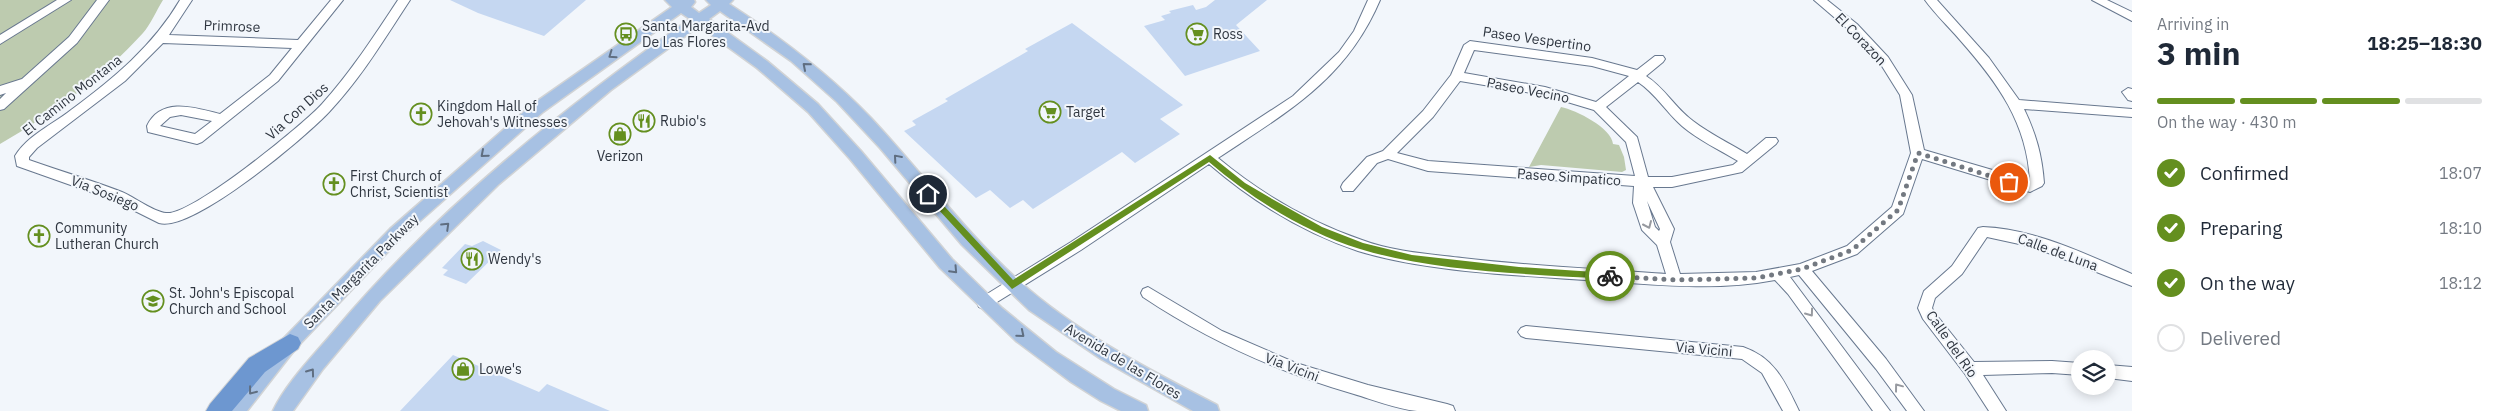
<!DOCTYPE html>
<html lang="en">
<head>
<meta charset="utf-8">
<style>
  body { margin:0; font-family:"IBM Plex Sans",sans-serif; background:#f2f2f3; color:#1f2937; height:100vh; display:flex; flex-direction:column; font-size:19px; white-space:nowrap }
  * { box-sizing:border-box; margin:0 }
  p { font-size:16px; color:#747a83 }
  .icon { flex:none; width:28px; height:28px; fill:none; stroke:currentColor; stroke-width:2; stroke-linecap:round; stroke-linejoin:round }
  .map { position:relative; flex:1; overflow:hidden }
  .side { display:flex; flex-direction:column; background:#fff; width:375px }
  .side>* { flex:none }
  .controls { position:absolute; left:2071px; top:350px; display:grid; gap:10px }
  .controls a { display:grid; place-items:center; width:45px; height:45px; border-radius:50%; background:#fff; box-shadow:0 2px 12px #0003; font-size:25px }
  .pin { position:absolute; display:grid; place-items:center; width:42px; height:42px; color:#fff; margin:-21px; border:2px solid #fff; border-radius:50%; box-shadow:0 1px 5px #0007 }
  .courier { position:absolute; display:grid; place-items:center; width:50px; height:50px; margin:-25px; border:4px solid #648f1f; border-radius:50%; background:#fff; color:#222; box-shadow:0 1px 6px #0007 }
  .summary em { font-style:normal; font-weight:700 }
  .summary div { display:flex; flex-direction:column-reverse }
  .summary { display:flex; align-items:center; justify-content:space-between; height:85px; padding:0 25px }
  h1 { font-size:32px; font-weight:700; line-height:38px }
  .bar { display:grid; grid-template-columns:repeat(4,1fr); gap:8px 5px; align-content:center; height:60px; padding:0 25px }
  .bar i { height:6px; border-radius:4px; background:#e0e1e3 }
  .bar .current { background:#648f1f }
  .bar p { grid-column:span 4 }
  ol { padding:0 25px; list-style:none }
  li { display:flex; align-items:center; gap:15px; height:55px }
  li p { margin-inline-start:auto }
  li .icon { padding:5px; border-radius:50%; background:#648f1f; color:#fff; stroke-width:4 }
  li:last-child { color:#747a83 }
  li i { width:28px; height:28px; border:2px solid #e0e1e3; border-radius:50% }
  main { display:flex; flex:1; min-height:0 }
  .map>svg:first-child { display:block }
  .green { fill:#bdcbaf }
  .building { fill:#c5d7f1 }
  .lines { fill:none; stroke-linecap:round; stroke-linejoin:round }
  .minor-casing { stroke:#68788f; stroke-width:2 }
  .major-casing { stroke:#d1d3d5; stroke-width:3 }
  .highway-casing { stroke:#d1d3d5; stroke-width:2 }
  .minor { fill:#fff; fill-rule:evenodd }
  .major { fill:#a7c1e3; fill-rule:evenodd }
  .highway { fill:#6d97d0; fill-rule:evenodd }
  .oneway { stroke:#5f6e81 }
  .oneway2 { stroke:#979aa0 }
  .route { fill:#648f1f }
  .done { stroke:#737981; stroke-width:5; stroke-dasharray:0 9 }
  .labels { text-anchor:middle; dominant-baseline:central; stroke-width:4; stroke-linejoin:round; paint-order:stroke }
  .street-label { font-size:14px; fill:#2f3640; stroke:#f2f6fb }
  .poi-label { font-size:14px; fill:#2f3640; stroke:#f2f6fb; text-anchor:start }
</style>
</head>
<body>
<main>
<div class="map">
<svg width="2132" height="411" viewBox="0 0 2132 411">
  <rect width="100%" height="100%" fill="#f2f6fb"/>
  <g class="green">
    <path d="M 0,0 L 163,0 C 156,11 151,24 143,33 C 102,78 52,114 0,144 Z"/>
    <path d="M 1561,107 C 1576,110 1612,128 1613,144 L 1619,145 L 1624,157 L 1626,170 L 1622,172 L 1541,165 L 1529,167 Z"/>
  </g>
  <g class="building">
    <path d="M 450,0 L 586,0 L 544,36 L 478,13 Z"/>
    <path d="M 1215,0 L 1267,0 L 1236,25 L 1260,51 L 1185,76 L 1144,26 L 1165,20 L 1161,16 L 1171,13 L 1169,11 L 1193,5 L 1196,10 L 1206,7 Z"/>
    <path d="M 1072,23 L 1183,105 L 1160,119 L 1180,134 L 1135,163 L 1122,152 L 1033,209 L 1023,200 L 1010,208 L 990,190 L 976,198 L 904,131 L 916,125 L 912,121 L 948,101 L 945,99 L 1028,51 L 1025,49 Z"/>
    <path d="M 483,241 L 501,250 L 466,284 L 443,275 L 448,270 L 442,268 L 465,244 L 472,246 Z"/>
    <path d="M 453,355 L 539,392 L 547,384 L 610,411 L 400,411 Z"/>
  </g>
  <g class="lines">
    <g class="minor-casing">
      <g id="minor">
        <path d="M 57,0 L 71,0 L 0,44 L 0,35 Z"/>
        <path d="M 97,0 L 109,0 L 77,43 L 4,109 L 0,110 L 0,99 L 6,93 L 0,95 L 0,86 L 22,79 L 69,37 Z"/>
        <path d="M 180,0 L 192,0 L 169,35 L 298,40 L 331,0 L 343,0 L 278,81 L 202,142 L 197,144 L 148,132 L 147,126 C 161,96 196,108 220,114 L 270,75 L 292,48 L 163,43 L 125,81 L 37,148 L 29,157 L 29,160 C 60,171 91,180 122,192 C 134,197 154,212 166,213 C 191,216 303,125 322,104 C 351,72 374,36 398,0 L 410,0 C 385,38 361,78 330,111 C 306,137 192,233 159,223 L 113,200 L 17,166 L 15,156 C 28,135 52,125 71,110 C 113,79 153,46 180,0 ZM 181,115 L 212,121 L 195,134 L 160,126 L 170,117 Z"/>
        <path d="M 1368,0 L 1380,0 C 1346,80 1287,112 1218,158 C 1260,193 1310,222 1362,240 C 1394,252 1429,254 1462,258 C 1530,266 1598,269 1666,274 L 1657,245 L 1642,230 L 1633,203 L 1634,186 L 1428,171 L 1388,159 L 1377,163 L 1353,191 L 1343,191 L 1341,187 L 1343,183 L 1367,157 L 1383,151 L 1423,111 L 1451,75 L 1464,45 L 1470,41 L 1592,58 L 1637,70 L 1655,56 L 1663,56 L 1665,59 L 1663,62 L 1646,76 C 1665,88 1675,108 1693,121 C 1710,134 1729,143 1747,154 L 1766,138 L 1776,138 L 1778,141 L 1776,144 L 1742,172 L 1672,187 L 1653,187 L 1674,229 L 1670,242 L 1680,274 L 1756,272 L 1800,264 L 1847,246 L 1892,207 L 1911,153 L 1900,95 L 1880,63 L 1849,30 L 1814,0 L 1827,0 L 1857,24 L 1888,57 L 1912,95 L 1924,150 L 2030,181 C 2027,123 1998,83 1960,40 C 1949,27 1935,14 1925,0 L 1937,0 L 1989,58 L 2019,100 L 2132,109 L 2132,117 L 2024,109 C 2036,134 2042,155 2044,183 L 2042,186 L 2030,192 L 1922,159 L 1903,214 L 1857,254 L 1812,271 L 1886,359 L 1924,411 L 1907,411 L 1876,369 L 1799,275 L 1790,277 L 1890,411 L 1873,411 L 1788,294 L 1775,280 C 1714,292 1648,284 1586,280 C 1515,275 1426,272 1358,251 C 1304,233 1252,201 1209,164 L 1081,250 L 989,307 L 984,309 L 979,307 L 977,303 L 979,299 L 1071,242 L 1293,96 L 1339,52 L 1354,31 ZM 1474,50 L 1592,66 L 1629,76 L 1596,102 L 1545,87 L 1464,73 ZM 1460,81 L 1544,95 L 1594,110 L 1626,142 L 1635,176 L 1428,161 L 1397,153 L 1433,117 ZM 1638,82 C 1656,94 1666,112 1682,126 C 1698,140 1720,150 1738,161 L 1733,165 L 1672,177 L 1648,177 L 1637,137 L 1606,107 ZM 1647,201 L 1660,229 L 1659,231 L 1655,227 Z"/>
        <path d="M 2092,0 L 2107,0 L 2132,12 L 2132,21 Z"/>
        <path d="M 2128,88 L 2132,89 L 2132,101 L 2128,100 L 2122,92 Z"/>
        <path d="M 1983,227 C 2035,229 2085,254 2132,274 L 2132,286 L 2033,247 L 1987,237 L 1962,274 L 1935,298 L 1932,308 L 1934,312 L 1974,362 L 2052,361 L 2080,363 L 2080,375 L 2052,373 L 1983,375 L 2006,411 L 1989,411 L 1965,374 L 1923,319 L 1918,308 L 1924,291 L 1952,266 L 1978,228 Z"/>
        <path d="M 1148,287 L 1222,331 L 1296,363 L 1368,385 L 1447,404 L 1453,406 L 1455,411 C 1442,411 1429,411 1417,411 C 1396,409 1374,400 1354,394 C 1278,372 1209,341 1143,297 L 1141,293 L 1143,289 Z"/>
        <path d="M 1526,326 L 1743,347 C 1775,358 1785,382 1799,411 L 1783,411 L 1762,373 L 1742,359 L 1526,338 L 1521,336 L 1518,332 L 1521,328 Z"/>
        <path d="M 2108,365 L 2132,367 L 2132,381 L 2108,378 Z"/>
      </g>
    </g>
    <g class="major-casing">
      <path id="major" d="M 665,0 L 694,0 L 695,2 L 691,7 L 699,13 L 711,5 L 706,0 L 733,0 L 729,4 C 780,37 829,74 871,118 C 921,171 964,231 1018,280 C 1077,333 1148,369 1217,405 L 1219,411 L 1193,411 L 1101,359 L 1029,310 L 962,245 L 880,148 L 837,102 L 791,61 L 720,11 L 709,19 L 767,61 L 818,104 L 861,151 L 952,259 L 1002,308 L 1056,352 L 1114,389 L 1146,405 L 1148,411 L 1121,411 L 1101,401 L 1071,382 L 1016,341 L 940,268 L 850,159 L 808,112 L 757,68 L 699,26 L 611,90 L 499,184 L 380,301 L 323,369 L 293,411 L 273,411 C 286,383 315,354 335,330 C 437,209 561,110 690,19 L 681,13 L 543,112 L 402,237 L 296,348 L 247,411 L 227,411 L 284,338 L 390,229 L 533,104 L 672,7 Z"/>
    </g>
    <g class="highway-casing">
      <path id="highway" d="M 290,334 L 298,337 L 301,343 L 298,349 L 265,372 L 232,411 L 206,411 L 210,404 L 249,358 Z"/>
    </g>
    <use href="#minor" class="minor"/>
    <use href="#major" class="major"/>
    <use href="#highway" class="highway"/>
  </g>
  <defs><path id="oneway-chevron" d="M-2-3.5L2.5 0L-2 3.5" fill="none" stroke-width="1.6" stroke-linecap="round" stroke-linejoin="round" transform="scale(1.25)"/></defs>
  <g class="oneway">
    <use href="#oneway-chevron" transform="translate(612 55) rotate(145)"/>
    <use href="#oneway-chevron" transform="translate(806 66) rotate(-139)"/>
    <use href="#oneway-chevron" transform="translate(484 154) rotate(139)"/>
    <use href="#oneway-chevron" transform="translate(897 158) rotate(-131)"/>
    <use href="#oneway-chevron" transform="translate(446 226) rotate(-44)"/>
    <use href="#oneway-chevron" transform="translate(954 270) rotate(47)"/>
    <use href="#oneway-chevron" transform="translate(1021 334) rotate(40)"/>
    <use href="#oneway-chevron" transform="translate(311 372) rotate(-54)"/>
    <use href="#oneway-chevron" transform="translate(252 391) rotate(128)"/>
  </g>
  <g class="oneway2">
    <use href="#oneway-chevron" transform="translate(1648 225) rotate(66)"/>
    <use href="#oneway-chevron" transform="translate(1810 313) rotate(54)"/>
    <use href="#oneway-chevron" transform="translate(1898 387) rotate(-127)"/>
  </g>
  <path class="route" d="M 1210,155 L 1245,183 L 1274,200 L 1322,227 L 1363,243 L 1412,255 L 1519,267 L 1610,273 L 1614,276 L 1610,279 C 1531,274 1435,272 1360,249 C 1305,232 1252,199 1209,162 L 1012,289 L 924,194 L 931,192 L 1013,280 Z"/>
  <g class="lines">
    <path class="done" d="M 1610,276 L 1675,280 L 1756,278 L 1802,269 L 1852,250 L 1898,210 L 1918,153 L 2009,182"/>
  </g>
  <defs>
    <g id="bus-ring" transform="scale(1.125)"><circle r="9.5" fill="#f2f6fb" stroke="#648f1f" stroke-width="1.5"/><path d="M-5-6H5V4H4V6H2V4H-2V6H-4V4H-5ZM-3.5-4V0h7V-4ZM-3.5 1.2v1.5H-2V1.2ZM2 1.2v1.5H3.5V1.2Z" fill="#648f1f"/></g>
    <g id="supermarket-ring" transform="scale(1.125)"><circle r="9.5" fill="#f2f6fb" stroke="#648f1f" stroke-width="1.5"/><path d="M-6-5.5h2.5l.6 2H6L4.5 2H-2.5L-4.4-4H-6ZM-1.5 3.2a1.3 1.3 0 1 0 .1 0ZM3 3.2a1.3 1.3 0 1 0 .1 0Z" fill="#648f1f"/></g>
    <g id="church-ring" transform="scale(1.125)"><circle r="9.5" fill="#f2f6fb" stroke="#648f1f" stroke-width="1.5"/><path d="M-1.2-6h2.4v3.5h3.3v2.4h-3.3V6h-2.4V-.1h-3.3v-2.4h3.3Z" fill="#648f1f"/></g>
    <g id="restaurant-ring" transform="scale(1.125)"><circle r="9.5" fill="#f2f6fb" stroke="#648f1f" stroke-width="1.5"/><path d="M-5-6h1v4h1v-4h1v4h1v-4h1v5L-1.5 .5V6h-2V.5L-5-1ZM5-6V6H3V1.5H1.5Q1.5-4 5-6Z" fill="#648f1f"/></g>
    <g id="shop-ring" transform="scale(1.125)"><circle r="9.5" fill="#f2f6fb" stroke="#648f1f" stroke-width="1.5"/><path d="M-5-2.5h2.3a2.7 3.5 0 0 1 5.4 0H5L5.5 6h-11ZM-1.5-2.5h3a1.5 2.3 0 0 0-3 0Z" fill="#648f1f"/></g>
    <g id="school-ring" transform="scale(1.125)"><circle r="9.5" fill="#f2f6fb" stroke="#648f1f" stroke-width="1.5"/><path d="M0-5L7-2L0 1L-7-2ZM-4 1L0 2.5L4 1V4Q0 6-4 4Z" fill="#648f1f"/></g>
  </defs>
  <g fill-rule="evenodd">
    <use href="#bus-ring" x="626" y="34"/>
    <use href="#supermarket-ring" x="1197" y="34"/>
    <use href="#supermarket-ring" x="1050" y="112"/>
    <use href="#church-ring" x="421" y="114"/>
    <use href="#restaurant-ring" x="644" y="121"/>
    <use href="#shop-ring" x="620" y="134"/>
    <use href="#church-ring" x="334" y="184"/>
    <use href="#church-ring" x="39" y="236"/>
    <use href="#restaurant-ring" x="472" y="259"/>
    <use href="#school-ring" x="153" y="301"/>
    <use href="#shop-ring" x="463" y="369"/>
  </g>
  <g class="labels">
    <g class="street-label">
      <text transform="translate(232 26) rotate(2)">Primrose</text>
      <text transform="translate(1537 39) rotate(8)">Paseo Vespertino</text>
      <text transform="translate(1861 39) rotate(46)">El Corazon</text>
      <text transform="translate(1528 90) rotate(11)">Paseo Vecino</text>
      <text transform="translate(72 95) rotate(-38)">El Camino Montana</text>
      <text transform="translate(297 111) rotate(-42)">Via Con Dios</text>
      <text transform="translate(1569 177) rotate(4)">Paseo Simpatico</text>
      <text transform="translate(105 193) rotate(22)">Via Sosiego</text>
      <text transform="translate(2058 252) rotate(20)">Calle de Luna</text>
      <text transform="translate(361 271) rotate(-45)">Santa Margarita Parkway</text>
      <text transform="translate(1952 344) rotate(55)">Calle del Rio</text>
      <text transform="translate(1704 349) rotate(5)">Via Vicini</text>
      <text transform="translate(1123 361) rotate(31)">Avenida de las Flores</text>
      <text transform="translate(1292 367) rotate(21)">Via Vicini</text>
    </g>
    <g class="poi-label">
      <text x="642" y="26">Santa Margarita-Avd<tspan x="642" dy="16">De Las Flores</tspan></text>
      <text x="1213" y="34">Ross</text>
      <text x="437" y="106">Kingdom Hall of<tspan x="437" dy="16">Jehovah's Witnesses</tspan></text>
      <text x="1066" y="112">Target</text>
      <text x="660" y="121">Rubio's</text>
      <text x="620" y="156" text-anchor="middle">Verizon</text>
      <text x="350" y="176">First Church of<tspan x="350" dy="16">Christ, Scientist</tspan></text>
      <text x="55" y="228">Community<tspan x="55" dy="16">Lutheran Church</tspan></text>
      <text x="488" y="259">Wendy's</text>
      <text x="169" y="293">St. John's Episcopal<tspan x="169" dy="16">Church and School</tspan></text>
      <text x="479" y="369">Lowe's</text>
    </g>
  </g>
</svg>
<div class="controls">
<a><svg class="icon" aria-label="layers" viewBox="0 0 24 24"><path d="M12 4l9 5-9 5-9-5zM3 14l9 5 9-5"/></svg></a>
</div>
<div class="pin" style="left:2009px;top:182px;background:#ea580c"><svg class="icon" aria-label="bag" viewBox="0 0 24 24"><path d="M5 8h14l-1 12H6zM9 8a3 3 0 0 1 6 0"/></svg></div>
<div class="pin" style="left:928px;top:194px;background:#1f2937"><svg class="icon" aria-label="home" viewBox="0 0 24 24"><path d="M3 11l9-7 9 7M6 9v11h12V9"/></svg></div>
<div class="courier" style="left:1610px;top:276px"><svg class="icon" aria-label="bike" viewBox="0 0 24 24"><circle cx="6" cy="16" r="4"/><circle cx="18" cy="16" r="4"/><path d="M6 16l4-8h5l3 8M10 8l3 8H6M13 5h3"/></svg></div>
</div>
<section class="side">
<div class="summary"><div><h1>3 min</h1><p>Arriving in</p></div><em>18:25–18:30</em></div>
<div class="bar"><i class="current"></i><i class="current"></i><i class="current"></i><i></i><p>On the way · 430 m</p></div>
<ol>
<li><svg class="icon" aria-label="check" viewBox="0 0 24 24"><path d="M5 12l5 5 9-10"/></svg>Confirmed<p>18:07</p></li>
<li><svg class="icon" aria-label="check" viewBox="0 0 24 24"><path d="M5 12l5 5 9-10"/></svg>Preparing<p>18:10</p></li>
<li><svg class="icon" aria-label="check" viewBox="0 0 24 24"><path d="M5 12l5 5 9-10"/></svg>On the way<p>18:12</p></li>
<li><i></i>Delivered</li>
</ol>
</section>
</main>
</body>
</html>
